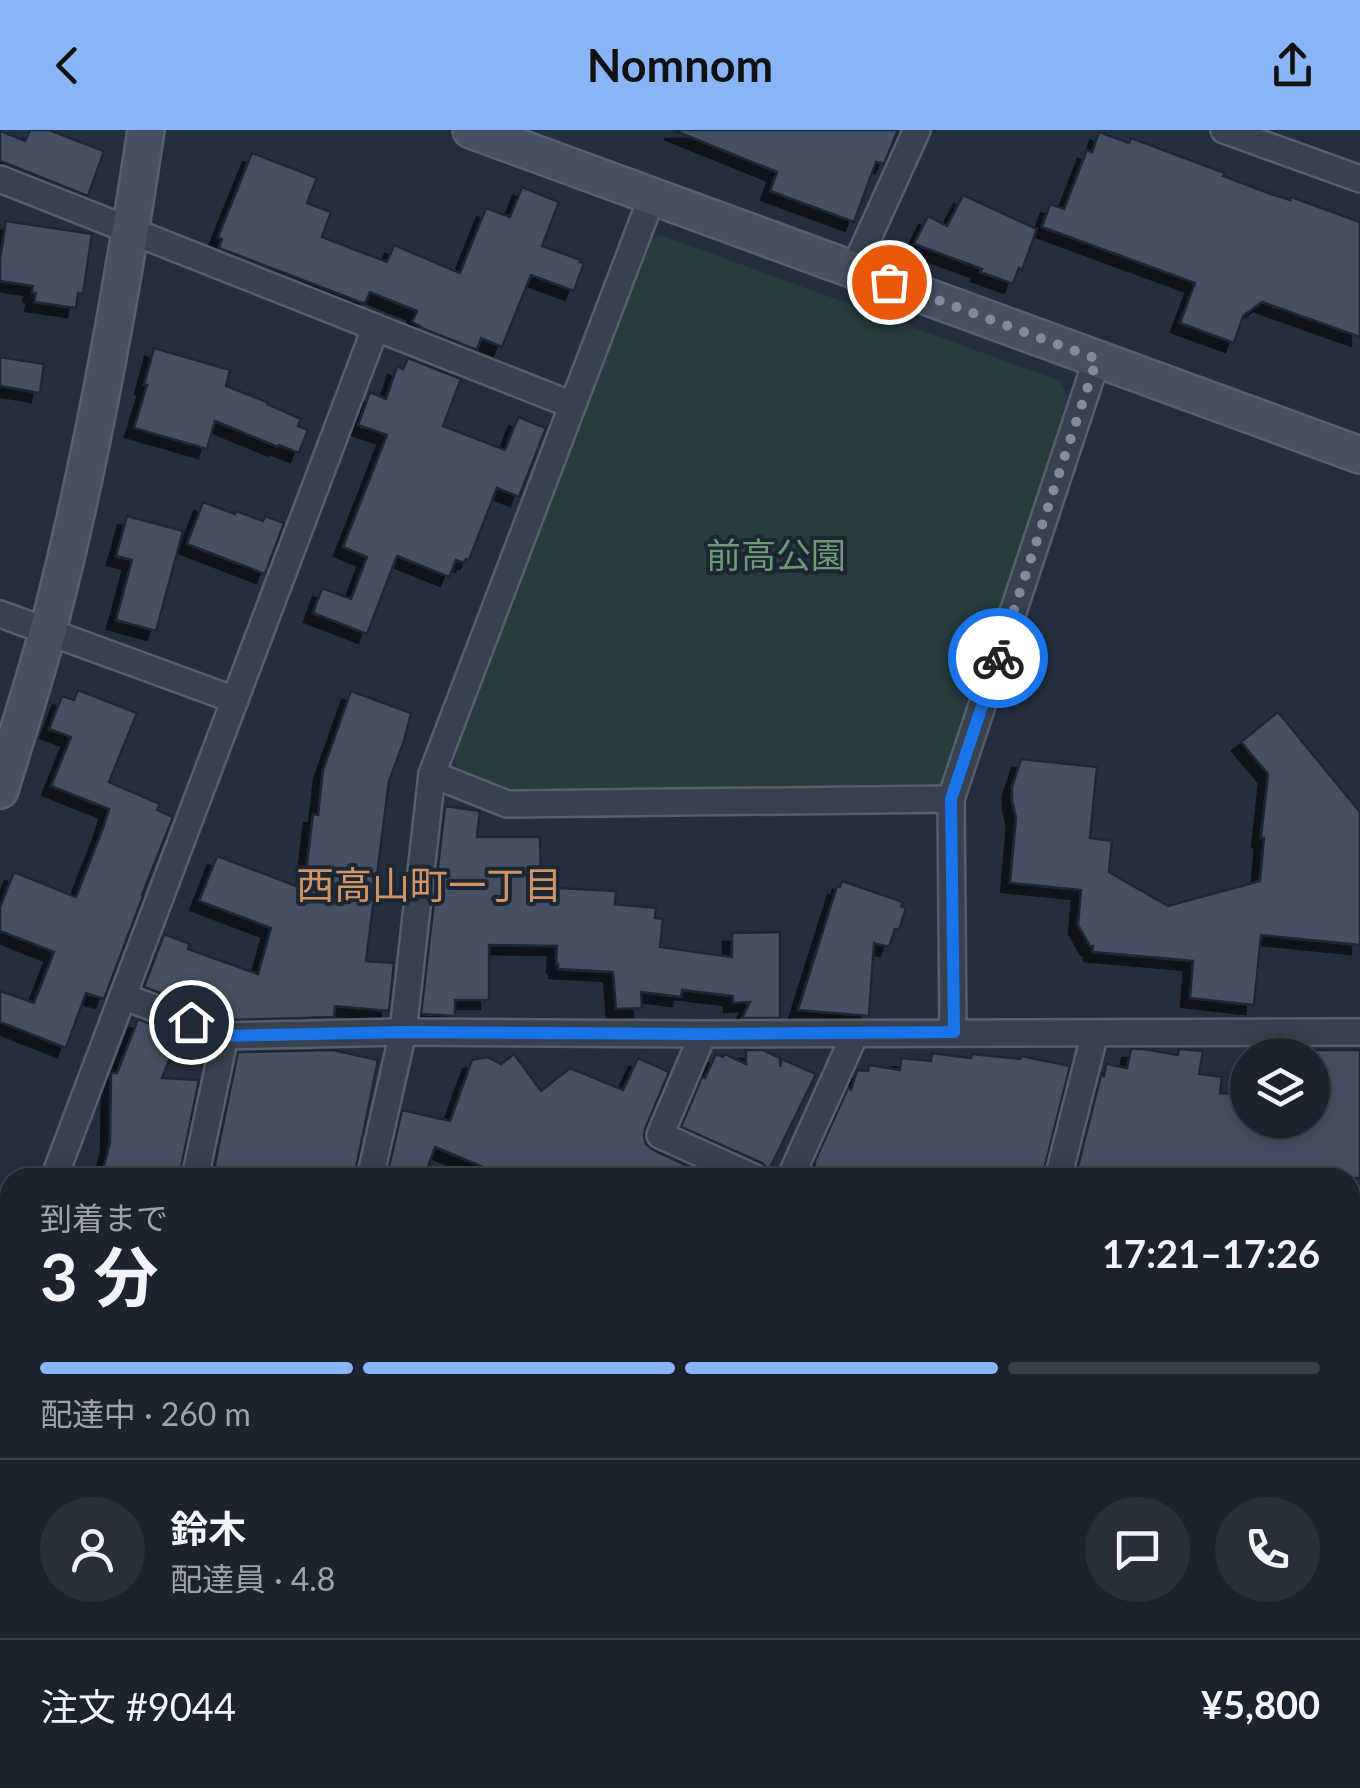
<!DOCTYPE html>
<html lang="ja">
<head>
<meta charset="utf-8">
<style>
  body { margin:0; font-family:Lato,"Noto Sans JP",sans-serif; background:#282f3a; color:#f1f3f6; height:100vh; display:flex; flex-direction:column; font-size:38px; white-space:nowrap }
  * { box-sizing:border-box; margin:0 }
  p { font-size:32px; color:#a0a4aa }
  .icon { flex:none; width:55px; height:55px; fill:none; stroke:currentColor; stroke-width:2; stroke-linecap:round; stroke-linejoin:round }
  .map { position:relative; flex:1; overflow:hidden }
  .panel { position:absolute; left:0px; top:1038px; width:1360px; height:622px; display:flex; flex-direction:column; background:#1b232e; border-radius:30px 30px 0 0; box-shadow:0 5px 25px #0003,0 0 0 2px #39404a }
  .panel>* { flex:none }
  .buttons { position:absolute; left:1230px; top:908px; display:grid; gap:20px }
  .buttons a { display:grid; place-items:center; width:100px; height:100px; border-radius:50%; background:#1b232e; box-shadow:0 5px 25px #0003,0 0 0 2px #39404a; font-size:50px }
  .pin { position:absolute; display:grid; place-items:center; width:85px; height:85px; color:#fff; margin:-42px; border:5px solid #fff; border-radius:50%; box-shadow:0 2px 10px #0007 }
  .courier { position:absolute; display:grid; place-items:center; width:100px; height:100px; margin:-50px; border:8px solid #1a73e8; border-radius:50%; background:#fff; color:#222; box-shadow:0 2px 12px #0007 }
  .headline em { font-style:normal; font-weight:700 }
  .headline div { display:flex; flex-direction:column-reverse }
  .headline { display:flex; align-items:center; justify-content:space-between; height:170px; padding:0 40px }
  h1 { font-size:65px; font-weight:700; line-height:75px }
  .bar { display:grid; grid-template-columns:repeat(4,1fr); gap:15px 10px; align-content:center; height:120px; padding:0 40px }
  .bar i { height:12px; border-radius:8px; background:#39404a }
  .bar .current { background:#8ab4f8 }
  .bar p { grid-column:span 4 }
  .line { display:flex; align-items:center; gap:25px; padding:0 40px; border-top:2px solid #39404a }
  .line div { flex:1 }
  .round { display:grid; place-items:center; flex:none; width:105px; height:105px; border-radius:52px; background:#282f3a }
  header { display:flex; justify-content:space-between; align-items:center; height:130px; padding:0 40px; background:#8ab4f8; color:#111; font-size:45px; font-weight:700 }
  .map>svg:first-child { display:block }
  .green { fill:#263c3f }
  .building { fill:#455162; stroke:#1f2835; stroke-width:2.5; filter:url(#shadow) }
  .lines { fill:none; stroke-linecap:round; stroke-linejoin:round }
  .street-casing { stroke:#565f6c; stroke-width:30 }
  .secondary-casing { stroke:#565f6c; stroke-width:40 }
  .street { stroke:#38414e; stroke-width:25 }
  .secondary { stroke:#465061; stroke-width:35 }
  .done { stroke:#828b98; stroke-width:10; stroke-dasharray:0 18 }
  .route { stroke:#1a73e8; stroke-width:12 }
  .labels { text-anchor:middle; dominant-baseline:central; stroke-width:8; stroke-linejoin:round; paint-order:stroke }
  .park-label { font-size:35px; fill:#6b9a76; stroke:#1d2633 }
  .neighbourhood-label { font-size:38px; fill:#d59563; stroke:#1d2633 }
</style>
</head>
<body>
<header><svg class="icon" aria-label="back" viewBox="0 0 24 24"><path d="M15 5l-7 7 7 7"/></svg>Nomnom<svg class="icon" aria-label="share" viewBox="0 0 24 24"><path d="M12 15V3M7 8l5-5 5 5M5 13v7h14v-7"/></svg></header>
<div class="map">
<svg width="1360" height="1658" viewBox="0 0 1360 1658">
  <defs>
    <filter id="shadow"><feDropShadow dx="-9" dy="9" stdDeviation="0" flood-color="#0009"/></filter>
  </defs>
  <rect width="100%" height="100%" fill="#242f3e"/>
  <path class="green" d="M 661,105 L 1060,251 L 1068,267 L 945,650 L 933,659 L 509,658 L 459,640 L 453,628 L 650,111 Z"/>
  <g class="building">
    <path d="M 30,0 L 49,0 L 104,21 L 88,66 L 0,31 L 0,1 L 25,11 Z"/>
    <path d="M 673,0 L 898,0 L 884,34 L 876,32 L 854,92 L 770,61 L 777,42 Z"/>
    <path d="M 1099,2 L 1129,13 L 1131,8 L 1225,43 L 1223,46 L 1271,64 L 1290,70 L 1291,67 L 1360,92 L 1360,207 L 1262,172 L 1243,186 L 1234,213 L 1180,193 L 1195,153 L 1042,97 L 1050,74 L 1064,79 L 1087,20 L 1092,22 Z"/>
    <path d="M 252,23 L 317,48 L 307,73 L 331,82 L 322,107 L 387,132 L 394,115 L 460,143 L 486,78 L 510,87 L 522,57 L 559,72 L 542,116 L 581,130 L 580,132 L 584,133 L 574,161 L 531,145 L 502,217 L 481,208 L 477,220 L 419,197 L 420,196 L 412,192 L 417,181 L 370,162 L 365,174 L 219,118 L 222,109 L 218,107 Z"/>
    <path d="M 963,65 L 1037,99 L 1022,140 L 1019,138 L 1013,154 L 980,142 L 982,139 L 914,114 L 928,86 L 947,96 Z"/>
    <path d="M 6,91 L 92,104 L 83,164 L 78,163 L 76,178 L 34,172 L 36,163 L 32,163 L 33,156 L 0,151 L 0,129 Z"/>
    <path d="M 154,218 L 230,240 L 226,256 L 267,272 L 267,274 L 301,289 L 298,296 L 308,300 L 299,323 L 279,315 L 278,317 L 215,291 L 207,319 L 134,298 L 147,255 L 144,255 Z"/>
    <path d="M 0,227 L 44,234 L 40,263 L 0,256 Z"/>
    <path d="M 408,228 L 461,249 L 443,296 L 505,320 L 518,287 L 546,298 L 519,367 L 497,358 L 469,430 L 466,429 L 464,433 L 456,430 L 449,447 L 397,426 L 367,504 L 313,483 L 322,458 L 351,469 L 367,427 L 343,417 L 387,305 L 358,295 L 370,262 L 386,269 L 397,236 L 403,239 Z"/>
    <path d="M 203,372 L 235,384 L 236,381 L 263,391 L 265,386 L 284,393 L 265,444 L 187,414 Z"/>
    <path d="M 127,386 L 183,401 L 156,501 L 116,490 L 132,430 L 116,426 Z"/>
    <path d="M 78,560 L 137,583 L 109,652 L 160,674 L 157,680 L 173,687 L 142,765 L 143,766 L 104,869 L 86,863 L 66,918 L 0,892 L 0,861 L 34,873 L 54,822 L 0,801 L 0,777 L 14,742 L 76,767 L 103,698 L 109,679 L 51,656 L 71,607 L 49,599 L 62,566 L 74,570 Z"/>
    <path d="M 351,561 L 411,583 L 404,611 L 389,651 L 366,831 L 394,833 L 389,881 L 335,876 L 334,887 L 230,890 L 144,857 L 164,804 L 190,814 L 188,819 L 258,844 L 271,798 L 199,771 L 217,726 L 304,759 L 313,684 L 318,685 L 323,640 Z"/>
    <path d="M 1278,582 L 1360,682 L 1360,815 L 1261,805 L 1254,875 L 1190,868 L 1193,831 L 1093,822 L 1093,816 L 1090,816 L 1078,795 L 1081,760 L 1010,753 L 1016,688 L 1012,670 L 1012,657 L 1021,629 L 1097,637 L 1090,708 L 1112,711 L 1109,742 L 1168,776 L 1260,751 L 1264,708 L 1261,708 L 1268,644 L 1241,612 Z"/>
    <path d="M 445,676 L 480,681 L 477,707 L 540,707 L 541,757 L 616,761 L 615,774 L 656,778 L 655,788 L 663,789 L 660,817 L 732,827 L 732,803 L 780,802 L 780,888 L 742,888 L 750,872 L 733,873 L 733,866 L 682,860 L 681,867 L 641,862 L 642,878 L 616,879 L 613,842 L 558,839 L 558,834 L 556,834 L 557,816 L 489,815 L 489,870 L 455,870 L 455,886 L 421,884 Z"/>
    <path d="M 842,751 L 903,772 L 901,776 L 906,778 L 899,800 L 895,799 L 889,817 L 874,813 L 869,886 L 798,880 L 837,756 L 840,757 Z"/>
    <path d="M 138,889 L 179,905 L 162,948 L 199,950 L 179,1048 L 101,1048 L 110,1013 L 111,943 L 117,943 Z"/>
    <path d="M 1131,919 L 1144,919 L 1178,925 L 1179,919 L 1203,921 L 1199,944 L 1222,947 L 1220,963 L 1248,964 L 1248,990 L 1312,990 L 1312,920 L 1360,920 L 1360,1048 L 1075,1048 L 1101,945 L 1104,946 L 1106,934 L 1127,938 Z"/>
    <path d="M 333,920 L 378,930 L 354,1048 L 212,1048 L 238,922 Z"/>
    <path d="M 746,920 L 763,920 L 780,928 L 780,937 L 782,929 L 816,944 L 769,1040 L 762,1033 L 681,997 L 702,947 L 705,948 L 716,924 L 723,927 L 725,924 L 746,934 Z"/>
    <path d="M 932,923 L 971,928 L 972,924 L 1020,929 L 1021,926 L 1070,936 L 1042,1048 L 814,1048 L 815,1031 L 848,958 L 851,960 L 857,940 L 868,941 L 869,935 L 900,940 L 901,928 L 931,931 Z"/>
    <path d="M 514,924 L 541,961 L 570,938 L 623,960 L 638,928 L 669,942 L 645,999 L 644,1006 L 646,1014 L 653,1020 L 714,1048 L 509,1048 L 435,1017 L 424,1048 L 387,1046 L 402,980 L 450,991 L 472,930 L 487,927 L 501,934 Z"/>
  </g>
  <g class="lines">
    <g class="street-casing">
      <g id="street">
        <path d="M 1224,0 L 1360,49"/>
        <path d="M 0,49 L 572,275"/>
        <path d="M 854,139 L 917,0"/>
        <path d="M 0,484 L 235,570"/>
        <path d="M 432,644 L 507,674 L 951,669 L 953,902"/>
        <path d="M 951,669 L 1097,229"/>
        <path d="M 123,866 L 225,906 L 403,902 L 703,904 L 1360,902"/>
        <path d="M 703,904 L 660,1005 L 755,1048"/>
        <path d="M 54,1048 L 375,199"/>
        <path d="M 195,1048 L 225,906"/>
        <path d="M 370,1048 L 403,902 L 432,644 L 652,67"/>
        <path d="M 790,1048 L 855,904"/>
        <path d="M 1058,1048 L 1095,903"/>
        <path d="M 10,1162 L 5,1176 L 10,1178"/>
        <path d="M 1350,1252 L 1360,1253"/>
        <path d="M 0,1432 L 10,1411"/>
        <path d="M 0,1571 L 10,1576"/>
        <path d="M 0,1620 L 10,1595"/>
        <path d="M 205,1650 L 226,1658"/>
        <path d="M 517,1658 L 520,1650"/>
        <path d="M 1029,1658 L 1032,1650"/>
      </g>
    </g>
    <g class="secondary-casing">
      <g id="secondary">
        <path d="M 471,0 L 1360,325"/>
        <path d="M 0,660 C 16,607 34,553 48,500 C 91,336 121,167 146,0"/>
        <path d="M 0,1351 L 10,1355"/>
        <path d="M 1350,1437 L 1360,1403"/>
        <path d="M 786,1650 L 807,1658"/>
        <path d="M 1276,1658 L 1279,1650"/>
      </g>
    </g>
    <use href="#street" class="street"/>
    <use href="#secondary" class="secondary"/>
  </g>
  <g class="lines">
    <path class="done" d="M 889,152 L 1097,229 L 998,528"/>
    <path class="route" d="M 191,892 L 225,906 L 403,902 L 703,904 L 954,902 L 951,669 L 998,528"/>
  </g>
  <g class="labels">
    <g class="park-label">
      <text x="776" y="424">前高公園</text>
    </g>
    <g class="neighbourhood-label">
      <text x="429" y="754">西高山町一丁目</text>
    </g>
  </g>
</svg>
<div class="buttons">
<a><svg class="icon" aria-label="layers" viewBox="0 0 24 24"><path d="M12 4l9 5-9 5-9-5zM3 14l9 5 9-5"/></svg></a>
</div>
<div class="pin" style="left:889px;top:152px;background:#ea580c"><svg class="icon" aria-label="bag" viewBox="0 0 24 24"><path d="M5 8h14l-1 12H6zM9 8a3 3 0 0 1 6 0"/></svg></div>
<div class="pin" style="left:191px;top:892px;background:#1f2937"><svg class="icon" aria-label="home" viewBox="0 0 24 24"><path d="M3 11l9-7 9 7M6 9v11h12V9"/></svg></div>
<div class="courier" style="left:998px;top:528px"><svg class="icon" aria-label="bike" viewBox="0 0 24 24"><circle cx="6" cy="16" r="4"/><circle cx="18" cy="16" r="4"/><path d="M6 16l4-8h5l3 8M10 8l3 8H6M13 5h3"/></svg></div>
<section class="panel">
<div class="headline"><div><h1>3 分</h1><p>到着まで</p></div><em>17:21–17:26</em></div>
<div class="bar"><i class="current"></i><i class="current"></i><i class="current"></i><i></i><p>配達中 · 260 m</p></div>
<div class="line" style="height:180px"><a class="round"><svg class="icon" aria-label="person" viewBox="0 0 24 24"><circle cx="12" cy="8" r="4"/><path d="M4 21q1-7 8-7t8 7"/></svg></a><div><b>鈴木</b><p>配達員 · 4.8</p></div><a class="round"><svg class="icon" aria-label="chat" viewBox="0 0 24 24"><path d="M4 5h16v11H9l-5 4z"/></svg></a><a class="round"><svg class="icon" aria-label="phone" viewBox="0 0 24 24"><path d="M5 4h4l2 5-3 2q2 4 5 5l2-3 5 2v4C11 20 4 13 5 4z"/></svg></a></div>
<div class="line" style="height:130px"><div>注文 #9044</div><b>¥5,800</b></div>
</section>
</div>
</body>
</html>
